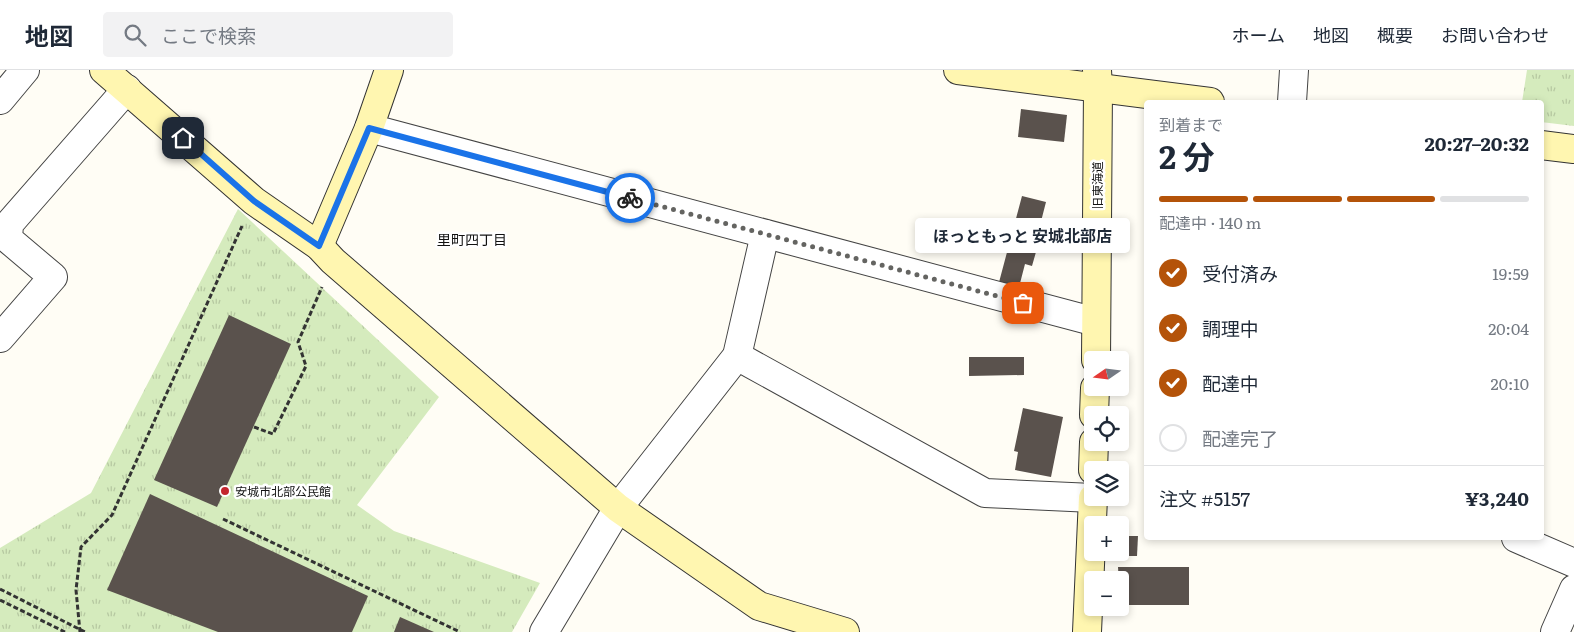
<!DOCTYPE html>
<html lang="ja">
<head>
<meta charset="utf-8">
<style>
  body { margin:0; font-family:Literata,"Noto Sans JP",serif; background:#f2f2f3; color:#1f2937; height:100vh; display:flex; flex-direction:column; font-size:19px; white-space:nowrap }
  * { box-sizing:border-box; margin:0 }
  p { font-size:16px; color:#747a83 }
  .icon { flex:none; width:28px; height:28px; fill:none; stroke:currentColor; stroke-width:2; stroke-linecap:round; stroke-linejoin:round }
  .map { position:relative; flex:1; overflow:hidden }
  .drawer { position:absolute; left:1144px; top:30px; width:400px; height:440px; display:flex; flex-direction:column; background:#fff; border-radius:5px; box-shadow:0 2px 8px #0003 }
  .drawer>* { flex:none }
  .needle { width:32px; rotate:256deg }
  .buttons { position:absolute; left:1084px; top:281px; display:grid; gap:10px }
  .buttons a { display:grid; place-items:center; width:45px; height:45px; border-radius:5px; background:#fff; box-shadow:0 2px 8px #0003; font-size:25px }
  .pin { position:absolute; display:grid; place-items:center; width:42px; height:42px; color:#fff; margin:-21px; border-radius:10px; box-shadow:0 2px 8px #0006 }
  .courier { position:absolute; display:grid; place-items:center; width:50px; height:50px; margin:-25px; border:4px solid #1a73e8; border-radius:50%; background:#fff; color:#222; box-shadow:0 1px 6px #0007 }
  .bubble { position:absolute; height:35px; border-radius:5px; background:#fff; box-shadow:0 2px 8px #0003; font-size:16px; font-weight:700; line-height:35px; text-align:center }
  .summary em { font-style:normal; font-weight:700 }
  .summary div { display:flex; flex-direction:column-reverse }
  .summary { display:flex; align-items:center; justify-content:space-between; height:85px; padding:0 15px }
  h1 { font-size:32px; font-weight:700; line-height:38px }
  .bar { display:grid; grid-template-columns:repeat(4,1fr); gap:8px 5px; align-content:center; height:60px; padding:0 15px }
  .bar i { height:6px; border-radius:4px; background:#e0e1e3 }
  .bar .current { background:#b45309 }
  .bar p { grid-column:span 4 }
  .line { display:flex; align-items:center; gap:12px; padding:0 15px; border-top:1px solid #e0e1e3 }
  .line div { flex:1 }
  ol { padding:0 15px; list-style:none }
  li { display:flex; align-items:center; gap:15px; height:55px }
  li p { margin-inline-start:auto }
  li .icon { padding:5px; border-radius:50%; background:#b45309; color:#fff; stroke-width:4 }
  li:last-child { color:#747a83 }
  li i { width:28px; height:28px; border:2px solid #e0e1e3; border-radius:50% }
  header { display:flex; align-items:center; gap:30px; box-sizing:border-box; height:70px; padding:0 25px; background:#fff; border-bottom:1px solid #e0e1e3 }
  header strong { font-size:24px }
  nav { display:flex; gap:28px; margin-inline-start:auto; font-size:18px }
  .search { width:350px; height:45px; background:#f2f2f3; display:flex; align-items:center; gap:12px; box-sizing:border-box; padding:0 18px; border-radius:5px; color:#747a83; font-size:19px }
  .map>svg:first-child { display:block }
  .grass { fill:url(#grass-tufts) }
  .building { fill:#5a524d }
  .lines { fill:none; stroke-linecap:round; stroke-linejoin:round }
  .street-casing { stroke:#444; stroke-width:30 }
  .secondary-casing { stroke:#333; stroke-width:30 }
  .path { stroke:#333; stroke-width:3; stroke-dasharray:5 2.5; stroke-linecap:butt }
  .street { stroke:#fff; stroke-width:28 }
  .secondary { stroke:#fff6b0; stroke-width:28 }
  .done { stroke:#646461; stroke-width:5; stroke-dasharray:0 9 }
  .route { stroke:#1a73e8; stroke-width:6 }
  .poi-dot { fill:#c4262e; stroke:#fff; stroke-width:2 }
  .labels { text-anchor:middle; dominant-baseline:central; stroke-width:5; stroke-linejoin:round; paint-order:stroke }
  .street-label { font-size:12px; fill:#111; stroke:#fff }
  .poi-label { font-size:12px; fill:#111; stroke:#fff; text-anchor:start }
  .neighbourhood-label { font-size:14px; fill:#111; stroke:#fff }
</style>
</head>
<body>
<header>
<strong>地図</strong>
<div class="search"><svg class="icon" aria-label="search" viewBox="0 0 24 24"><circle cx="10" cy="10" r="6"/><path d="M15 15l6 6"/></svg>ここで検索</div>
<nav><a>ホーム</a><a>地図</a><a>概要</a><a>お問い合わせ</a></nav>
</header>
<div class="map">
<svg width="1574" height="562" viewBox="0 0 1574 562">
  <defs>
    <pattern id="grass-tufts" width="24" height="20" patternUnits="userSpaceOnUse" patternTransform="scale(1.25)"><rect width="24" height="20" fill="#d5ebbd"/><path d="M3 7l-1-3M5 7V3M7 7l1-3M15 17l-1-3M17 17v-4M19 17l1-3" fill="none" stroke="#b6c8a1"/></pattern>
  </defs>
  <rect width="100%" height="100%" fill="#fffdf5"/>
  <g class="grass">
    <path d="M 1527,0 L 1574,0 L 1574,56 L 1541,52 L 1541,32 L 1522,32 Z"/>
    <path d="M 238,139 L 439,327 L 357,435 L 394,461 L 540,513 L 512,562 L 0,562 L 0,478 L 91,423 Z"/>
  </g>
  <g class="building">
    <path d="M 1021,39 L 1067,45 L 1064,72 L 1018,67 Z"/>
    <path d="M 1022,126 L 1046,132 L 1037,167 L 1040,168 L 1032,196 L 1025,194 L 1018,221 L 998,216 Z"/>
    <path d="M 229,245 L 291,274 L 217,437 L 154,410 Z"/>
    <path d="M 969,287 L 1024,287 L 1024,305 L 969,306 Z"/>
    <path d="M 1023,338 L 1063,347 L 1051,407 L 1015,400 L 1018,382 L 1014,381 Z"/>
    <path d="M 150,424 L 368,526 L 352,562 L 218,562 L 107,520 Z"/>
    <path d="M 1123,466 L 1138,466 L 1137,486 L 1123,486 Z"/>
    <path d="M 1118,497 L 1189,497 L 1189,535 L 1120,535 Z"/>
    <path d="M 400,547 L 434,562 L 394,562 Z"/>
  </g>
  <g class="lines">
    <g class="street-casing">
      <g id="street">
        <path d="M 0,30 L 25,0"/>
        <path d="M 1292,32 L 1294,0"/>
        <path d="M 369,58 L 1096,252"/>
        <path d="M 0,268 L 53,207 L 8,169 L 9,154 L 127,19"/>
        <path d="M 737,286 L 985,423 L 1093,428"/>
        <path d="M 1516,468 L 1574,493"/>
        <path d="M 544,562 L 618,438 L 737,286 L 765,164"/>
        <path d="M 1555,562 L 1574,519"/>
      </g>
    </g>
    <g class="secondary-casing">
      <g id="secondary">
        <path d="M 104,0 L 254,131 L 319,176 L 333,191 L 618,438 L 759,536 L 845,562"/>
        <path d="M 958,0 L 1210,32"/>
        <path d="M 1541,75 L 1574,79"/>
        <path d="M 319,176 L 369,58 L 389,0"/>
        <path d="M 1096,290 L 1098,18 L 1097,0"/>
        <path d="M 1094,345 L 1095,318"/>
        <path d="M 1093,400 L 1094,372"/>
        <path d="M 1087,562 L 1093,428"/>
      </g>
    </g>
    <g class="path">
      <path d="M 254,357 L 273,364 L 306,296 L 298,272 L 322,217"/>
      <path d="M 223,449 L 460,562"/>
      <path d="M 0,519 L 85,562"/>
      <path d="M 0,530 L 65,562"/>
      <path d="M 80,562 L 76,520 L 81,477 L 112,445 L 242,156"/>
    </g>
    <use href="#street" class="street"/>
    <use href="#secondary" class="secondary"/>
  </g>
  <g class="lines">
    <path class="done" d="M 630,128 L 1023,233"/>
    <path class="route" d="M 183,68 L 254,131 L 319,176 L 369,58 L 630,128"/>
  </g>
  <circle class="poi-dot" cx="225" cy="421" r="5"/>
  <g class="labels">
    <g class="street-label">
      <text transform="translate(1097 115) rotate(-90)">旧東海道</text>
    </g>
    <g class="poi-label">
      <text x="235" y="421">安城市北部公民館</text>
    </g>
    <g class="neighbourhood-label">
      <text x="472" y="169">里町四丁目</text>
    </g>
  </g>
</svg>
<div class="buttons">
<a><svg class="needle" viewBox="-14 -14 28 28"><path d="M0-13l5 13h-10z" fill="#e53935"/><path d="M0 13l5-13h-10z" fill="#747a83"/></svg></a>
<a><svg class="icon" aria-label="locate" viewBox="0 0 24 24"><circle cx="12" cy="12" r="6"/><path d="M12 2v4M12 18v4M2 12h4M18 12h4"/></svg></a>
<a><svg class="icon" aria-label="layers" viewBox="0 0 24 24"><path d="M12 4l9 5-9 5-9-5zM3 14l9 5 9-5"/></svg></a>
<a>+</a>
<a>−</a>
</div>
<div class="pin" style="left:1023px;top:233px;background:#ea580c"><svg class="icon" aria-label="bag" viewBox="0 0 24 24"><path d="M5 8h14l-1 12H6zM9 8a3 3 0 0 1 6 0"/></svg></div>
<div class="pin" style="left:183px;top:68px;background:#1f2937"><svg class="icon" aria-label="home" viewBox="0 0 24 24"><path d="M3 11l9-7 9 7M6 9v11h12V9"/></svg></div>
<div class="courier" style="left:630px;top:128px"><svg class="icon" aria-label="bike" viewBox="0 0 24 24"><circle cx="6" cy="16" r="4"/><circle cx="18" cy="16" r="4"/><path d="M6 16l4-8h5l3 8M10 8l3 8H6M13 5h3"/></svg></div>
<div class="bubble" style="left:915px;top:148px;width:215px">ほっともっと 安城北部店</div>
<section class="drawer">
<div class="summary"><div><h1>2 分</h1><p>到着まで</p></div><em>20:27–20:32</em></div>
<div class="bar"><i class="current"></i><i class="current"></i><i class="current"></i><i></i><p>配達中 · 140 m</p></div>
<ol>
<li><svg class="icon" aria-label="check" viewBox="0 0 24 24"><path d="M5 12l5 5 9-10"/></svg>受付済み<p>19:59</p></li>
<li><svg class="icon" aria-label="check" viewBox="0 0 24 24"><path d="M5 12l5 5 9-10"/></svg>調理中<p>20:04</p></li>
<li><svg class="icon" aria-label="check" viewBox="0 0 24 24"><path d="M5 12l5 5 9-10"/></svg>配達中<p>20:10</p></li>
<li><i></i>配達完了</li>
</ol>
<div class="line" style="height:65px"><div>注文 #5157</div><b>¥3,240</b></div>
</section>
</div>
</body>
</html>
